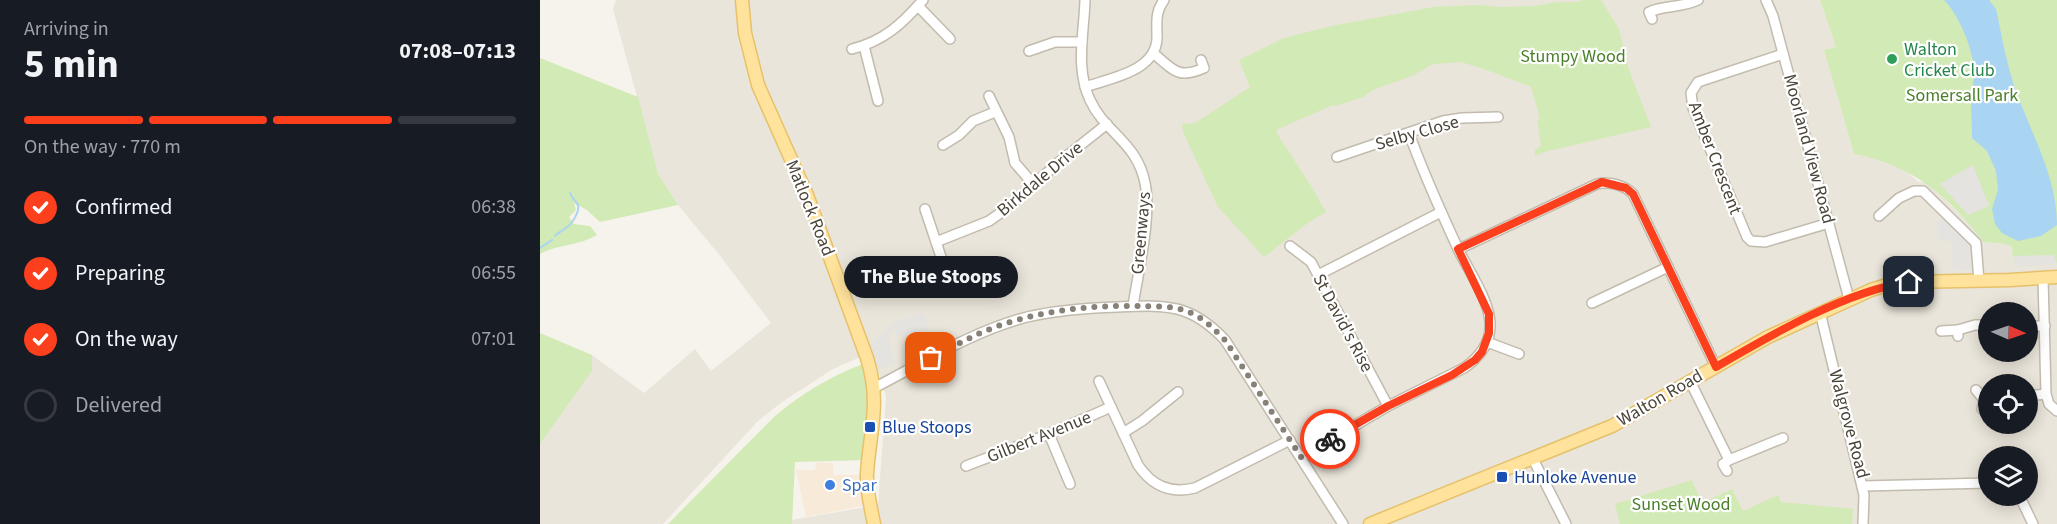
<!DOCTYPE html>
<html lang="en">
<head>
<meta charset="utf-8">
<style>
  body { margin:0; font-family:"Source Sans 3",sans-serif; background:#242831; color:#f1f3f6; height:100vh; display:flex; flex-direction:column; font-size:22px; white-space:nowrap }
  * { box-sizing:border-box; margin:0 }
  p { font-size:20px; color:#9ea1a6 }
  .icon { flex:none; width:33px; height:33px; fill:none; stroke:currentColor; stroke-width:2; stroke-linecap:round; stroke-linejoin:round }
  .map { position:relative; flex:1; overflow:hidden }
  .panel { display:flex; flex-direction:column; background:#171b24; width:540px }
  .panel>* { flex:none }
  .needle { width:39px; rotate:92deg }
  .controls { position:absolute; left:1438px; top:302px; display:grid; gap:12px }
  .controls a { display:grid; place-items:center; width:60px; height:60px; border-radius:50%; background:#171b24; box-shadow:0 3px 15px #0003; font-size:30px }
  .pin { position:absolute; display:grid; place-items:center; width:51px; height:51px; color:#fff; margin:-26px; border-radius:12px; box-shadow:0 3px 9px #0006 }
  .courier { position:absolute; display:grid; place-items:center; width:60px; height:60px; margin:-30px; border:4px solid #fc3f1d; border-radius:50%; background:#fff; color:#222; box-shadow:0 2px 8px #0007 }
  .bubble { position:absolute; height:42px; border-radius:21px; background:#171b24; box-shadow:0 3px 15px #0003; font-size:20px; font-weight:700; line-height:42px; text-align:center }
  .overview em { font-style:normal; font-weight:700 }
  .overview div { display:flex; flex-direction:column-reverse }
  .overview { display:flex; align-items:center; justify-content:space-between; height:102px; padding:0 24px }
  h1 { font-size:39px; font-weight:700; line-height:45px }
  .bar { display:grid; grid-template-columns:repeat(4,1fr); gap:9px 6px; align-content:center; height:72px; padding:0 24px }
  .bar i { height:8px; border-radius:4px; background:#363941 }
  .bar .selected { background:#fc3f1d }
  .bar p { grid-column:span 4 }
  ol { padding:0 24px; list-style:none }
  li { display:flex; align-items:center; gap:18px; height:66px }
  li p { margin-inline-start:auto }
  li .icon { padding:6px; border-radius:50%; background:#fc3f1d; color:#fff; stroke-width:4 }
  li:last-child { color:#9ea1a6 }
  li i { width:33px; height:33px; border:3px solid #363941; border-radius:50% }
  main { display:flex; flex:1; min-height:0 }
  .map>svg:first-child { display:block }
  .residential { fill:#eae5da; fill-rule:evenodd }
  .commercial { fill:#f7ead8 }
  .green { fill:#d2eab5 }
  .parking { fill:#e5e3e0 }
  .water { fill:#a9d4f2 }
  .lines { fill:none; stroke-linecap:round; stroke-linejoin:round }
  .stream { stroke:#a9d4f2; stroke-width:2 }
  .minor-casing { stroke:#c2bbae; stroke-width:12 }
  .major-casing { stroke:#e6c16a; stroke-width:15 }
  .minor { stroke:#fff; stroke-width:9 }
  .major { stroke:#ffe39c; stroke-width:12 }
  .done { stroke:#878178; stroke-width:6; stroke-dasharray:0 10.8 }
  .route { stroke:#fc3f1d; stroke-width:8 }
  .leisure-dot { fill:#2e9e5b; stroke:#fff; stroke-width:2 }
  .transit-dot { fill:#1a4fb4; stroke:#fff; stroke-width:2 }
  .shop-dot { fill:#3f7fe0; stroke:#fff; stroke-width:2 }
  .labels { text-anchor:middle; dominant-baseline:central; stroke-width:4.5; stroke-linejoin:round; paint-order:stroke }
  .leisure-label { font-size:18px; fill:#27864d; stroke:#fff; text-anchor:start }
  .park-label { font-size:18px; fill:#4a7f2a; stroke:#fff }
  .street-label { font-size:18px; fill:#4b4439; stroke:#fff }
  .transit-label { font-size:18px; fill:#164399; stroke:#fff; text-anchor:start }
  .shop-label { font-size:18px; fill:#366cbe; stroke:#fff; text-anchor:start }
</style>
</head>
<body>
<main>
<section class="panel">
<div class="overview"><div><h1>5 min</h1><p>Arriving in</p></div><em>07:08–07:13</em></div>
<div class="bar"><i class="selected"></i><i class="selected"></i><i class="selected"></i><i></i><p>On the way · 770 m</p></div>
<ol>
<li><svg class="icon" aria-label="check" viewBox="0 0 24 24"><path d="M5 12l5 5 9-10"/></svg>Confirmed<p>06:38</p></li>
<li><svg class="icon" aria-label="check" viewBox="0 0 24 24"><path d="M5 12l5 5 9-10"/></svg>Preparing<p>06:55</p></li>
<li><svg class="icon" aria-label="check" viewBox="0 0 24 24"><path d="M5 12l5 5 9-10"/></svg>On the way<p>07:01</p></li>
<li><i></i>Delivered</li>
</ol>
</section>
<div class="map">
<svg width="1517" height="524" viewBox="0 0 1517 524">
  <rect width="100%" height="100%" fill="#f6f3ec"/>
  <path class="residential" d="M 76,0 L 1280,0 L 1296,47 L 1284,50 L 1314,154 L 1333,158 L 1366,171 L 1379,182 L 1384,182 L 1400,194 L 1430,224 L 1443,242 L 1466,244 L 1472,247 L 1473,267 L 1517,264 L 1517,524 L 252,524 L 252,520 L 338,505 L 346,396 L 332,352 L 293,369 L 242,402 L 218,421 L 123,524 L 0,524 L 0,444 L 52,371 L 52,355 L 104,393 L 155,349 L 171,371 L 231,323 L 181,257 L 138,205 L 118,174 L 73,9 ZM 1449,312 L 1488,312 L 1488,351 L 1449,351 ZM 1449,384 L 1488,384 L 1488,423 L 1449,423 ZM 1449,456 L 1488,456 L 1488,495 L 1449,495 Z"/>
  <path class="commercial" d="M 276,462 L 293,463 L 293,475 L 321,475 L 323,506 L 266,517 L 256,470 L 275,470 Z"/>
  <g class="green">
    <path d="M 1043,0 L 1061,0 L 1079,29 L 1089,70 L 1111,127 L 1004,152 L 995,156 L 995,150 L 1001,146 L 997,120 L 1000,119 L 991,87 L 947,70 L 921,62 L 893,64 L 872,76 L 835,89 L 823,97 L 795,106 L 793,105 L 736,130 L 738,135 L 771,186 L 786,212 L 769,222 L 724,257 L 678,207 L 643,132 L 642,124 L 655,123 L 710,87 L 699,60 L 744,38 L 791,26 L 867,12 L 893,7 L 938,5 L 960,7 L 994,6 L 1018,2 L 1037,2 Z"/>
    <path d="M 1280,0 L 1517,0 L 1517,264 L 1473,267 L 1472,247 L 1466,244 L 1443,242 C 1410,196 1371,165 1314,154 L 1284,50 L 1296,47 Z"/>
    <path d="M 0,58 L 98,97 L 118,174 L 138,205 L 60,222 L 47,210 L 34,203 L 36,210 L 29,217 L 34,224 L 50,226 L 57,235 C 39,246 18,244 0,254 Z"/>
    <path d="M 0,333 L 52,355 L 52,371 L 0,444 Z"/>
    <path d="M 323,364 C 331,401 330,422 326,460 L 255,462 L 252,524 L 128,524 L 235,416 C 261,394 291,376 323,364 Z"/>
    <path d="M 1152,480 L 1162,503 L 1192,489 L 1203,511 L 1238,495 L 1241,502 L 1313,509 L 1312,524 L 1080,524 L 1075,504 Z"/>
  </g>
  <g class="parking">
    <path d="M 1433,165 L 1449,206 L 1428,215 L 1400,184 Z"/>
    <path d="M 1402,218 L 1432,246 L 1432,270 L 1413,270 L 1412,244 L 1406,239 L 1403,243 L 1396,234 L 1399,229 L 1395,224 Z"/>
    <path d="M 1514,255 L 1517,264 L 1473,267 L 1473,256 Z"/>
    <path d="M 383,313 L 389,329 L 366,337 L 365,336 L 357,337 L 355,329 L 351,330 L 351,333 L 348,334 L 355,365 L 341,368 L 334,364 L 329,346 L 355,321 Z"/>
  </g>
  <path class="water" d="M 1404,0 L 1449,0 L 1456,9 C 1462,37 1467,67 1477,94 C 1493,137 1517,178 1517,225 L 1501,236 L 1478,241 L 1462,233 L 1455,224 L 1452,209 L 1458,190 L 1456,171 L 1447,151 L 1432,138 C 1432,124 1431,110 1431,96 C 1432,88 1434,80 1434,73 C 1434,50 1419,15 1404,0 Z"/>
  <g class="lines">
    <g class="stream">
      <path d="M 15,236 C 19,231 23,231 27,227 C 32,224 40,211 38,205 C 36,201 32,198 30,193"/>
      <path d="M 0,248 L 12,240"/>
    </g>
    <g class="minor-casing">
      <g id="minor">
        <path d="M 545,0 C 544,34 535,68 550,100 C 565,133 597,142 605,183 C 612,216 598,272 593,306"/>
        <path d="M 1226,0 L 1233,16 L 1309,299"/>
        <path d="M 378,6 L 410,39"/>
        <path d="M 1112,19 L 1109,12 C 1125,5 1142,8 1158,0"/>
        <path d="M 324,46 L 338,101"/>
        <path d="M 312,49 C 344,41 362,24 383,0"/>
        <path d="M 489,51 L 515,42 L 542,42"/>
        <path d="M 613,53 C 633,69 637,80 664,68 L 661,60"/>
        <path d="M 1243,54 L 1158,82 L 1151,93 L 1153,108 L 1207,237 L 1211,241 L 1225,242 L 1289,223"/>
        <path d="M 545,87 C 571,78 618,71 617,36 C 617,22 615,12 624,0"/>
        <path d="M 449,96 L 469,137 L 475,163 L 494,185"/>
        <path d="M 403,145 L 419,135 L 433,121 L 455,112"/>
        <path d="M 797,157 L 903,121 L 922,118 L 958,117"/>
        <path d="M 385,209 L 401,257"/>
        <path d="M 1339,216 L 1359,198 L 1374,191 L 1383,191 L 1436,243 L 1439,281"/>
        <path d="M 396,242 L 449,221 L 466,209 L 518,163 L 567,124"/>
        <path d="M 750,246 L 771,262 L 848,406"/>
        <path d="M 919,249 L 1057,184 C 1068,181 1085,185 1093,194 L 1176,367"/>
        <path d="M 778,275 L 901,212"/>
        <path d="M 1503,278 L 1506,394 L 1509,404 L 1517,411"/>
        <path d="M 1052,303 L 1128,267"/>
        <path d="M 1280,312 L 1324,495 L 1323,524"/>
        <path d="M 1488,326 L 1505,326"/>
        <path d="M 1401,331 L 1418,330"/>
        <path d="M 1418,336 L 1418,330 L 1435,325 L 1449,325"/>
        <path d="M 947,342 L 979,354"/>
        <path d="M 559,381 L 598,465 C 612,486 630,494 655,488 L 750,440"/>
        <path d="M 1150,381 L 1189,460"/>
        <path d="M 334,388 C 384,362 433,331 487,317 C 517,310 547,308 578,307 C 626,305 650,303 685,340 L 803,524"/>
        <path d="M 1436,390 L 1444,400 L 1442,409"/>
        <path d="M 1488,396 L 1506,394"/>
        <path d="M 583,433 L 602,421 L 638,392"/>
        <path d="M 509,434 L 530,484"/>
        <path d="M 761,457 L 848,406 L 924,368 C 940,357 951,343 950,323 C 949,300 929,271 919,251 C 901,212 883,173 869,133"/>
        <path d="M 993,459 L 1026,524"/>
        <path d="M 426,466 L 509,434 L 571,407"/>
        <path d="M 1187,471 L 1183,464 L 1189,460 L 1243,438"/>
        <path d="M 1322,486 L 1449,483"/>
        <path d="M 1479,495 L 1493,524"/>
      </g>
    </g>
    <g class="major-casing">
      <g id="major">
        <path d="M 202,0 L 205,33 L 218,85 L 267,195 L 327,358 C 341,403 330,430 327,473 C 326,490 331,508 334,524"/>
        <path d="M 830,524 L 1072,426 L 1228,337 L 1331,290 L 1350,284 L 1369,282 L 1470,280 L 1517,277"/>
      </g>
    </g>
    <use href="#minor" class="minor"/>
    <use href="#major" class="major"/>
  </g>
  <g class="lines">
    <path class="done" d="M 391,358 C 406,351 421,342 436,335 C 486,312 544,305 599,306 C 617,307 637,305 653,314 C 666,320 675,330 685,340 L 761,457 L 790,439"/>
    <path class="route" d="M 790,439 L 848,406 L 912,375 L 935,360 L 942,352 L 949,333 L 949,314 L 918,249 L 1062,182 L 1086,188 L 1093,194 L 1176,367 C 1231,335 1306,291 1369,282"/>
  </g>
  <circle class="leisure-dot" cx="1352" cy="59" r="6"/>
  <g class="transit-dot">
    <rect x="324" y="421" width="12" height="12" rx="3"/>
    <rect x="956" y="471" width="12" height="12" rx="3"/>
  </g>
  <circle class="shop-dot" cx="290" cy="485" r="6"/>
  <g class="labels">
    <g class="leisure-label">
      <text x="1364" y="49">Walton<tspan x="1364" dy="21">Cricket Club</tspan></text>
    </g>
    <g class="park-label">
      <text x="1033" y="56">Stumpy Wood</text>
      <text x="1422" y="95">Somersall Park</text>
      <text x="1141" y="504">Sunset Wood</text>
    </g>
    <g class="street-label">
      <text transform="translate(877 133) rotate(-16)">Selby Close</text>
      <text transform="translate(1269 149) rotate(75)">Moorland View Road</text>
      <text transform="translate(1175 158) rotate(69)">Amber Crescent</text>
      <text transform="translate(500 179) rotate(-40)">Birkdale Drive</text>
      <text transform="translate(270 208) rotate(68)">Matlock Road</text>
      <text transform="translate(601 233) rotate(-85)">Greenways</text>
      <text transform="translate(803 323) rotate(62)">St David's Rise</text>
      <text transform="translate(1120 398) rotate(-30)">Walton Road</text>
      <text transform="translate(1309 424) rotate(75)">Walgrove Road</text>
      <text transform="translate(499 437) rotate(-22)">Gilbert Avenue</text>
    </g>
    <g class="transit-label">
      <text x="342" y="427">Blue Stoops</text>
      <text x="974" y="477">Hunloke Avenue</text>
    </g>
    <g class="shop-label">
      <text x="302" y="485">Spar</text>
    </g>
  </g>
</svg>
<div class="controls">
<a><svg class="needle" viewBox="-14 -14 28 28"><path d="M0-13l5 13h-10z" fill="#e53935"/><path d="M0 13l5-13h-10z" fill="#9ea1a6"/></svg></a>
<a><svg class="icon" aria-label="locate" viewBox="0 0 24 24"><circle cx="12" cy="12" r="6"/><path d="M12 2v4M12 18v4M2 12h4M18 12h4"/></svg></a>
<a><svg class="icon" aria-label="layers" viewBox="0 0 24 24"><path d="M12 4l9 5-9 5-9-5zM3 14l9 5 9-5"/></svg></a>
</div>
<div class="pin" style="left:391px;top:358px;background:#ea580c"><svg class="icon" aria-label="bag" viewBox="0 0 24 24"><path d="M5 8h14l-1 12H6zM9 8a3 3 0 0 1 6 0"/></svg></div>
<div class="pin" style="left:1369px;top:282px;background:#1f2937"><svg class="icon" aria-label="home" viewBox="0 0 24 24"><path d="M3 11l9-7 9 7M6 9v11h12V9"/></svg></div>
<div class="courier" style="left:790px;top:439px"><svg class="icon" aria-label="bike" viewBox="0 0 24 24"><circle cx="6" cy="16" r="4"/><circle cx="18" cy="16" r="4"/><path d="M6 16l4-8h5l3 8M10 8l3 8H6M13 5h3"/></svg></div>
<div class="bubble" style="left:304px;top:256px;width:174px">The Blue Stoops</div>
</div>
</main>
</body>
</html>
